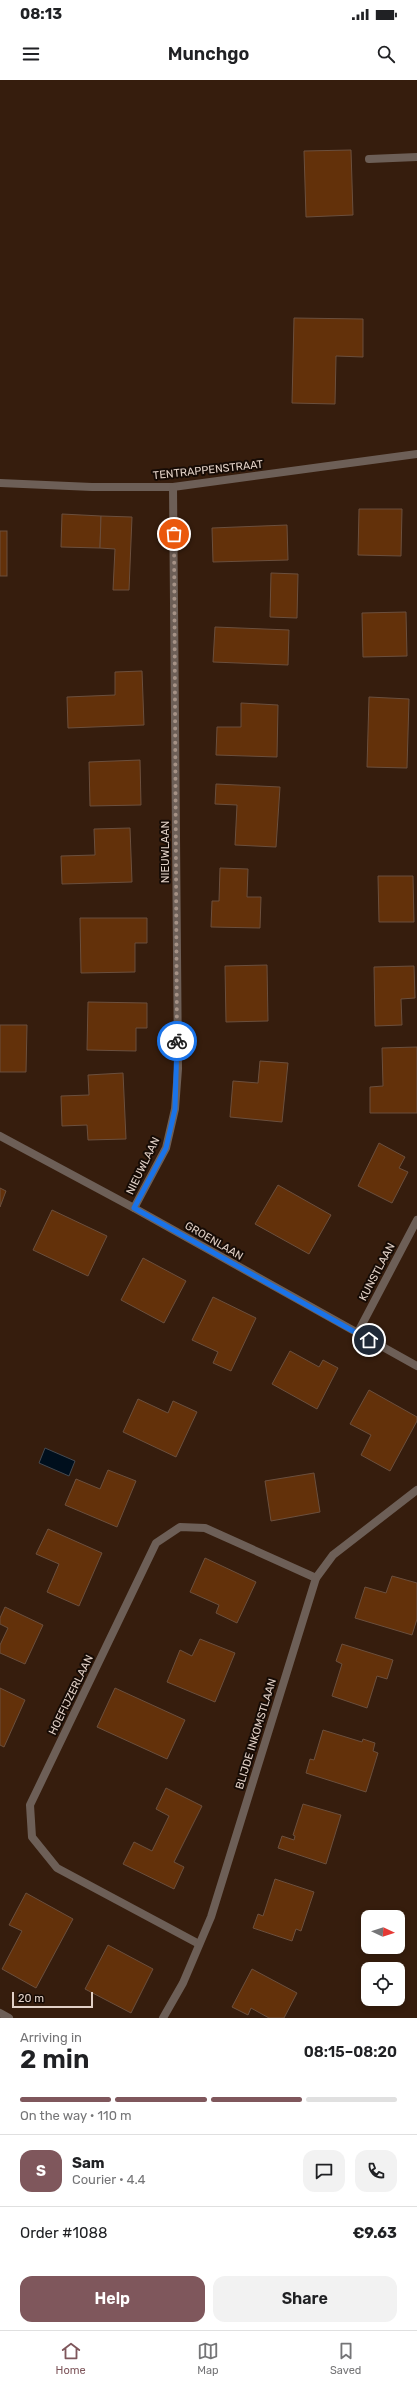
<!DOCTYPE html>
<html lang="en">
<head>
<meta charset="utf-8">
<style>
  body { margin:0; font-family:Rubik,sans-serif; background:#f2f2f2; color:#202124; height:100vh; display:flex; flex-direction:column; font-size:15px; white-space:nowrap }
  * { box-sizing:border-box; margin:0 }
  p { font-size:13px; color:#757577 }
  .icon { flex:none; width:22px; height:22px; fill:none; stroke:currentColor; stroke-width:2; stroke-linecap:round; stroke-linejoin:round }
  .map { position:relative; height:1938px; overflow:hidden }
  .drawer { display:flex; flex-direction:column; background:#fff; flex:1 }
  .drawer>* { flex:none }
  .needle { width:26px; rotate:94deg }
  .tools { position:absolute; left:361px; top:1830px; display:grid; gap:8px }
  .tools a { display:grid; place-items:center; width:44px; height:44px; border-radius:8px; background:#fff; box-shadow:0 2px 6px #0003; font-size:20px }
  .scale { position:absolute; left:12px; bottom:10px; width:81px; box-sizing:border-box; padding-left:4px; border:2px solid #e1d0c6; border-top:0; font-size:11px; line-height:14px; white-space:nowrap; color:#e1d0c6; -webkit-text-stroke:3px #160b05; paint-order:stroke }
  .pin { position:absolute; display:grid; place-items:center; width:34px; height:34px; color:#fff; margin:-17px; border:2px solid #fff; border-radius:50%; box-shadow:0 1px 4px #0007 }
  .courier { position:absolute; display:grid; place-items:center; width:40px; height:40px; margin:-20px; border:3px solid #1a73e8; border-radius:50%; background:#fff; color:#222; box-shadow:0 1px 5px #0007 }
  .headline em { font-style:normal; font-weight:600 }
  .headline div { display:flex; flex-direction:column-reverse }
  .headline { display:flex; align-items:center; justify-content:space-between; height:68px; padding:0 20px }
  h1 { font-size:26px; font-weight:600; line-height:30px }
  .bar { display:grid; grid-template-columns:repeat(4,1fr); gap:6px 4px; align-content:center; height:48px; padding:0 20px }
  .bar i { height:5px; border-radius:3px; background:#e0e0e0 }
  .bar .active { background:#7f575c }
  .bar p { grid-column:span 4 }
  .line { display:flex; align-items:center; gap:10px; padding:0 20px; border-top:1px solid #e0e0e0 }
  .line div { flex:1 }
  .round { display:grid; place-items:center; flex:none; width:42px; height:42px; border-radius:12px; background:#f2f2f2 }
  .cta { display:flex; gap:8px; margin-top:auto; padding:8px 20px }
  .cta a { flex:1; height:46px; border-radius:12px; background:#7f575c; color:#fff; font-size:16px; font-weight:600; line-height:46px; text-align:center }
  .cta a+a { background:#f2f2f2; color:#202124 }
  .status { display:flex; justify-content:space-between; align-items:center; height:28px; padding:0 20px; background:#fff; direction:ltr }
  .status svg { height:11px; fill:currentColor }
  header { display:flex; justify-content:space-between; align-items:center; height:52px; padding:0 20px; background:#fff; font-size:18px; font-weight:600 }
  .tabs { display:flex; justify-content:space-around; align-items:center; height:56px; border-top:1px solid #e0e0e0; background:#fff; font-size:11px; color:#757577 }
  .tabs a { display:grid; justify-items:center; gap:2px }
  .tabs .active { color:#7f575c }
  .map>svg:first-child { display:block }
  .water { fill:#000f1d; stroke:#444950 }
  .building { fill:#63310a; stroke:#6b4f3d }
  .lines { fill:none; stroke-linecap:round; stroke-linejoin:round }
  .minor { stroke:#6d5f57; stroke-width:8 }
  .tertiary { stroke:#6d5f57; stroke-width:8 }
  .done { stroke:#a59185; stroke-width:4; stroke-dasharray:0 7.2 }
  .route { stroke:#1a73e8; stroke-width:5 }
  .labels { text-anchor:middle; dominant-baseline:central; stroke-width:4; stroke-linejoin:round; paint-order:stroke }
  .street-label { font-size:11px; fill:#e1d0c6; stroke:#160b05 }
</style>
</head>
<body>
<div class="status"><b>08:13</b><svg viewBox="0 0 49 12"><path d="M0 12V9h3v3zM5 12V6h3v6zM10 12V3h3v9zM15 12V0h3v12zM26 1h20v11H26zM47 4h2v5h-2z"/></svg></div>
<header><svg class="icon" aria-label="menu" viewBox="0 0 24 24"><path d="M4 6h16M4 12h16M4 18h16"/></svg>Munchgo<svg class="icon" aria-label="search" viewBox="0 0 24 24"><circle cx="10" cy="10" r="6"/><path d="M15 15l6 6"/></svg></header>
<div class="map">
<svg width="417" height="1938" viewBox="0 0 417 1938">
  <rect width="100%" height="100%" fill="#361d0d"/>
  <path class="water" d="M 45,1368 L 75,1381 L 69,1396 L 39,1383 Z"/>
  <g class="building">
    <path d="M 351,70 L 353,135 L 306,137 L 304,71 Z"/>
    <path d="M 294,238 L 363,239 L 363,277 L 336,276 L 335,324 L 292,323 Z"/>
    <path d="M 359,429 L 402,429 L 401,476 L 358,475 Z"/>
    <path d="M 62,434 L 101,436 L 100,468 L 61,467 Z"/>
    <path d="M 101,436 L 132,437 L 129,510 L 113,510 L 115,469 L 100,468 Z"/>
    <path d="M 287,445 L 288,480 L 213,482 L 212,448 Z"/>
    <rect x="0" y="451" width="7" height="45"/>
    <path d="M 271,493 L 298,494 L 297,538 L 270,537 Z"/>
    <path d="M 406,532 L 407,576 L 363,577 L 362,533 Z"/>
    <path d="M 215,547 L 289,550 L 288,585 L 213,582 Z"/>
    <path d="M 142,591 L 144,645 L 68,648 L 67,617 L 115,615 L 115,592 Z"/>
    <path d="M 369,617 L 409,619 L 407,688 L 367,687 Z"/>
    <path d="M 241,623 L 278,625 L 277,677 L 216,675 L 217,647 L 241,647 Z"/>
    <path d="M 140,680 L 141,725 L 90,726 L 89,682 Z"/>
    <path d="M 216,704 L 280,707 L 276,767 L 235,765 L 237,725 L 215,724 Z"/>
    <path d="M 130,748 L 132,802 L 62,804 L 61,776 L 95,775 L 94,749 Z"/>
    <path d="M 220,788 L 248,789 L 247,817 L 261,817 L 260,848 L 211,847 L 212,821 L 219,821 Z"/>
    <path d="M 378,796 L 413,796 L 414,842 L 379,842 Z"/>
    <path d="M 80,838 L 147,838 L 147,863 L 135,863 L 135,892 L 81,893 Z"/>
    <path d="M 267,885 L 268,941 L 226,942 L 225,886 Z"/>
    <path d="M 414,886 L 415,918 L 401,919 L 402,945 L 375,946 L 374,887 Z"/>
    <path d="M 88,922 L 147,923 L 147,948 L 136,948 L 136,971 L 87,970 Z"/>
    <path d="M 0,945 L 27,945 L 26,992 L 0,992 Z"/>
    <path d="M 417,967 L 417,1033 L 370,1033 L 370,1007 L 383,1006 L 382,968 Z"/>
    <path d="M 260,981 L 288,983 L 282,1042 L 230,1037 L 233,1001 L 258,1003 Z"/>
    <path d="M 123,993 L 126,1059 L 88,1060 L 87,1045 L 62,1046 L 61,1016 L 89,1015 L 88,995 Z"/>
    <path d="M 379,1063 L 405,1077 L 399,1088 L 408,1092 L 392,1123 L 358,1106 Z"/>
    <path d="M 278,1105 L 331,1135 L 309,1174 L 255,1144 Z"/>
    <path d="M 0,1108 L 6,1111 L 0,1127 Z"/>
    <path d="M 52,1130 L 107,1156 L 88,1196 L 33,1170 Z"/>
    <path d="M 143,1178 L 186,1201 L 164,1243 L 121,1220 Z"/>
    <path d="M 213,1217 L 256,1238 L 231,1291 L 213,1283 L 218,1272 L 192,1260 Z"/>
    <path d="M 290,1271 L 319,1287 L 323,1280 L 338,1288 L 317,1329 L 272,1304 Z"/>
    <path d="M 369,1310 L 417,1337 L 417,1341 L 390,1391 L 361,1375 L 371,1355 L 350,1344 Z"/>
    <path d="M 138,1319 L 168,1333 L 173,1321 L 197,1332 L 176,1377 L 123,1352 Z"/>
    <path d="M 108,1390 L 136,1401 L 117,1447 L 65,1425 L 76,1399 L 100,1409 Z"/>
    <path d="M 314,1393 L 320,1432 L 271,1441 L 265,1401 Z"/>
    <path d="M 48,1449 L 102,1473 L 79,1526 L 47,1512 L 59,1484 L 36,1474 Z"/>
    <path d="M 205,1478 L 256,1502 L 237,1543 L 216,1533 L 219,1525 L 190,1512 Z"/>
    <path d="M 392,1496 L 417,1503 L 417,1539 L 412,1555 L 355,1538 L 365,1507 L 386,1513 Z"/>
    <path d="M 5,1527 L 43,1545 L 25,1584 L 0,1573 L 0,1565 L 8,1548 L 0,1544 L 0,1538 Z"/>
    <path d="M 200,1559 L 235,1573 L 215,1622 L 167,1602 L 180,1570 L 192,1576 Z"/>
    <path d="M 342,1564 L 393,1580 L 387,1599 L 377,1596 L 367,1628 L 332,1616 L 342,1584 L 336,1581 Z"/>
    <path d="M 0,1608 L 25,1620 L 4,1667 L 0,1665 Z"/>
    <path d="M 115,1608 L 185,1640 L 167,1679 L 97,1647 Z"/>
    <path d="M 323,1650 L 362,1662 L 363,1659 L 375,1663 L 373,1671 L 378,1673 L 366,1712 L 306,1693 L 310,1679 L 314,1680 Z"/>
    <path d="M 166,1708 L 202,1726 L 174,1782 L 184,1787 L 174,1809 L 123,1784 L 134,1762 L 152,1771 L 169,1736 L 156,1729 Z"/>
    <path d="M 303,1724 L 341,1735 L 326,1784 L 278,1768 L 282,1756 L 294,1760 L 295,1756 L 293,1755 Z"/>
    <path d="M 275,1799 L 314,1812 L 301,1851 L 296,1849 L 292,1861 L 253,1848 L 258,1834 L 263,1836 Z"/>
    <path d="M 26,1813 L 73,1839 L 36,1908 L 2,1889 L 22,1851 L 9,1845 Z"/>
    <path d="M 108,1865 L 153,1889 L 131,1933 L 85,1909 Z"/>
    <path d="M 252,1889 L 297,1913 L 284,1938 L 269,1938 L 251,1928 L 248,1935 L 232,1927 Z"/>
  </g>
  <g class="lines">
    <g class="minor">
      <path d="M 369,79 L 417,77"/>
      <path d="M 0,403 L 92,407 L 173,407 L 417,374"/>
      <path d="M 0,1056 L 134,1128 L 417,1286"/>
      <path d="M 134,1128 L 166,1068 L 175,1029 L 178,989 L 173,407"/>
      <path d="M 357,1254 L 417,1140"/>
      <path d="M 199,1864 L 57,1788 L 32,1757 L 30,1725 L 156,1463 L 180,1447 L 205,1448 L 316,1498"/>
      <path d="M 163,1938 L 183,1903 L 211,1837 L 316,1498 L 333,1475 L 417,1410"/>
    </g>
    <path class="tertiary" d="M 0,1933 L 9,1938"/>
  </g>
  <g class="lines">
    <path class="done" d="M 174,454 L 177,961"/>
    <path class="route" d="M 177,961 L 175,1029 L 166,1068 L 134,1128 L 369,1260"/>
  </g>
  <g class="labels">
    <g class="street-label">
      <text transform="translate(208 390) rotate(-6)">TENTRAPPENSTRAAT</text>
      <text transform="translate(165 772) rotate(-90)">NIEUWLAAN</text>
      <text transform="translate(143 1086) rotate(-64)">NIEUWLAAN</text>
      <text transform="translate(214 1161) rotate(30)">GROENLAAN</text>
      <text transform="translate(377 1192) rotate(-62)">KUNSTLAAN</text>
      <text transform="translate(71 1615) rotate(-64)">HOEFIJZERLAAN</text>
      <text transform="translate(256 1654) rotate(-73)">BLIJDE INKOMSTLAAN</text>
    </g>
  </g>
</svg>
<div class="tools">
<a><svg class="needle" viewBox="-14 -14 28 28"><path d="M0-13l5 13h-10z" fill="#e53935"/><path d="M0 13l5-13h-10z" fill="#757577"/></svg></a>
<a><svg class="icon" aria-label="locate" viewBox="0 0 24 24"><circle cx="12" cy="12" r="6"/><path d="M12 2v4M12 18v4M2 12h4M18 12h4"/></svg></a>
</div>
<div class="scale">20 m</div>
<div class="pin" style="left:174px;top:454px;background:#ea580c"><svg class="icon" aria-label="bag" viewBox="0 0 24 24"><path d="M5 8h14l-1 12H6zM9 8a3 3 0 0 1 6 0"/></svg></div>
<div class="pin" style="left:369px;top:1260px;background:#1f2937"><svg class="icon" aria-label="home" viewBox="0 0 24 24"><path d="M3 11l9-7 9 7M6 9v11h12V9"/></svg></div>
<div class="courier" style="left:177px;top:961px"><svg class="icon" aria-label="bike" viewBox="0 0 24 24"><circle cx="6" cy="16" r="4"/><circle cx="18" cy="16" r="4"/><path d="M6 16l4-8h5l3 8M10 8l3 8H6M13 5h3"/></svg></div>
</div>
<section class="drawer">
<div class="headline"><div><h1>2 min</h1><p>Arriving in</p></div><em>08:15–08:20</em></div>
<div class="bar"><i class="active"></i><i class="active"></i><i class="active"></i><i></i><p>On the way · 110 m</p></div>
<div class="line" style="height:72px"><b class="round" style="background:#7f575c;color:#fff">S</b><div><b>Sam</b><p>Courier · 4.4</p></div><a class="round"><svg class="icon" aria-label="chat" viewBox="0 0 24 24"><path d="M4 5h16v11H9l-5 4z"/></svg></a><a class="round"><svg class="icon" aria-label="phone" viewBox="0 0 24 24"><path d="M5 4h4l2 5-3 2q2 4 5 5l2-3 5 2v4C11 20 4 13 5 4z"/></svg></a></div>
<div class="line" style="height:52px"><div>Order #1088</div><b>€9.63</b></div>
<div class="cta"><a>Help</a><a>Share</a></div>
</section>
<nav class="tabs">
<a class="active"><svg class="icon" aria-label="home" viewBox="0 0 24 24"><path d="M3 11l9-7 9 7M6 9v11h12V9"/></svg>Home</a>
<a><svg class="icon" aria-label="map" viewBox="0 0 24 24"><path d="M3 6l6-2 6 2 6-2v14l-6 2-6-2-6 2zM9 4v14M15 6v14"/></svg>Map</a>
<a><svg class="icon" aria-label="saved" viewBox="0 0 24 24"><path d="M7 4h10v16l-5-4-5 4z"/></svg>Saved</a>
</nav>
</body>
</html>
